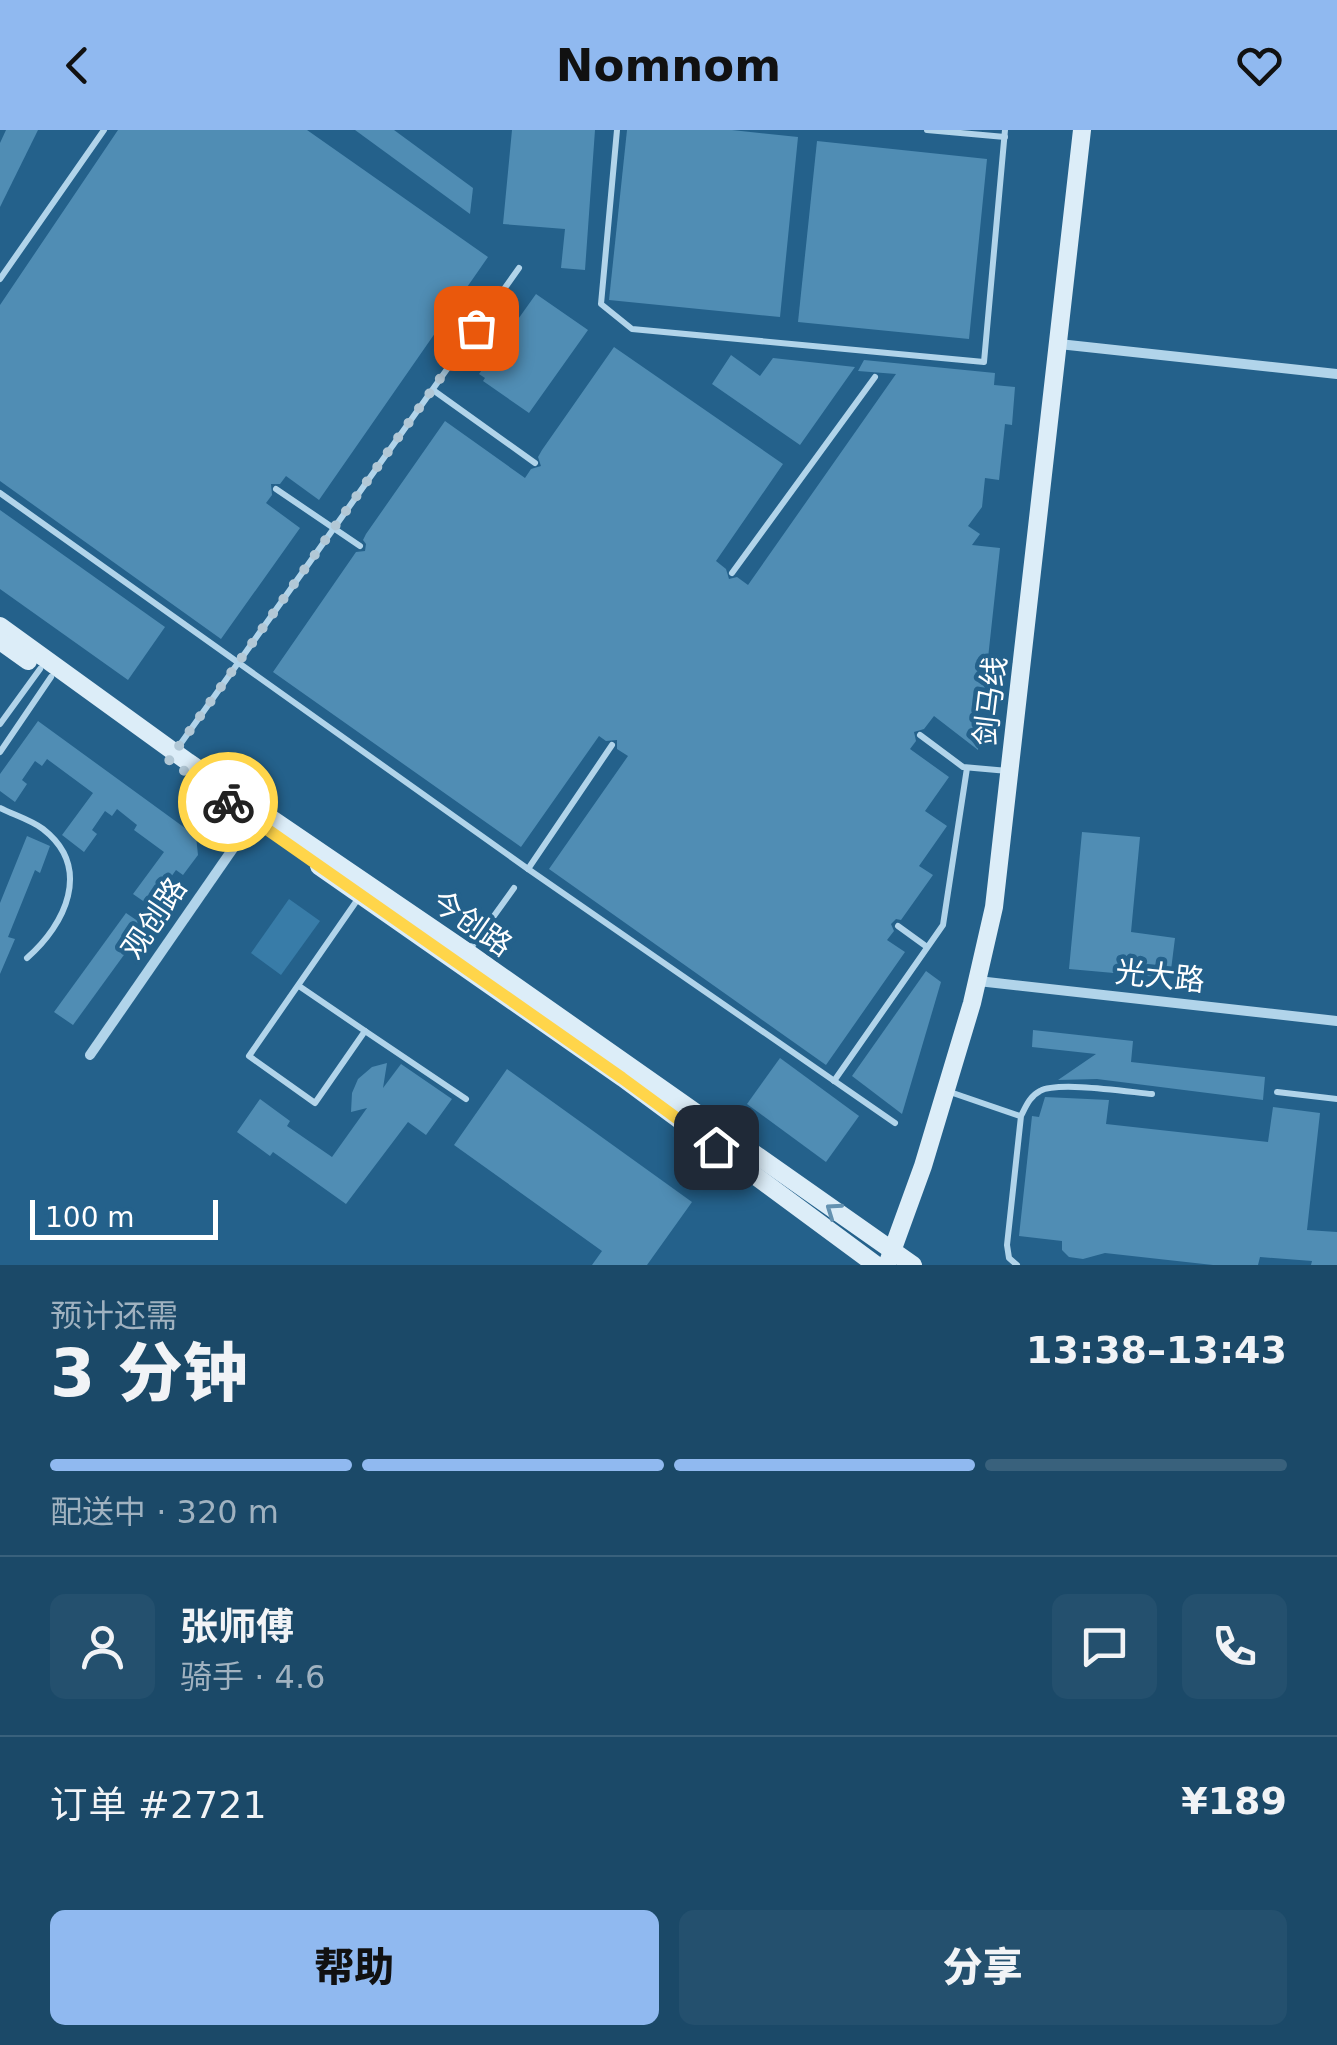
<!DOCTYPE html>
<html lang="zh">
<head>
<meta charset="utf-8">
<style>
  body { margin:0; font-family:"DejaVu Sans","Noto Sans SC",sans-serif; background:#24506e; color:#f1f3f6; height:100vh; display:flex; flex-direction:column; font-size:38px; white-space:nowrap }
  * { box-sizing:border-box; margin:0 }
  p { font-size:32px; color:#a0b2c0 }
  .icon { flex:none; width:55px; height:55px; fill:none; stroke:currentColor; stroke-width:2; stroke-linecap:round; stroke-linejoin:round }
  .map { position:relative; height:1135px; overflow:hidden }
  .sheet { display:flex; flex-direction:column; background:#1b4968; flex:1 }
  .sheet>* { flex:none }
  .scale { position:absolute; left:30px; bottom:25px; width:188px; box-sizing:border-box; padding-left:10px; border:5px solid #fff; border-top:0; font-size:28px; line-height:35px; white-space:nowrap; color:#fff; -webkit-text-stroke:8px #24618b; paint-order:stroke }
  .pin { position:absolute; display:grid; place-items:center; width:85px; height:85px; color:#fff; margin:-42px; border-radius:20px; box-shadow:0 5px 15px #0006 }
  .courier { position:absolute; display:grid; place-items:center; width:100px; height:100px; margin:-50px; border:8px solid #ffd54a; border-radius:50%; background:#fff; color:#222; box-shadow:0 2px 12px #0007 }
  .overview em { font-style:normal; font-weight:800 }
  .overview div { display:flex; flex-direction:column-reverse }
  .overview { display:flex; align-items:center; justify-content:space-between; height:170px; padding:0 50px }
  h1 { font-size:65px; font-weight:800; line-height:75px }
  .bar { display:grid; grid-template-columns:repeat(4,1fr); gap:15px 10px; align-content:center; height:120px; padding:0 50px }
  .bar i { height:12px; border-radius:8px; background:#39617c }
  .bar .on { background:#90b9f0 }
  .bar p { grid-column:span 4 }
  .line { display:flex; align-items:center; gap:25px; padding:0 50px; border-top:2px solid #39617c }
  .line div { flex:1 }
  .round { display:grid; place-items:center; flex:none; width:105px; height:105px; border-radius:15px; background:#24506e }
  .cta { display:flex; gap:20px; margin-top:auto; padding:20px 50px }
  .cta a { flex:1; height:115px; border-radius:15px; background:#90b9f0; color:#111; font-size:40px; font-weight:800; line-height:115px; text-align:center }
  .cta a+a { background:#24506e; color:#f1f3f6 }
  header { display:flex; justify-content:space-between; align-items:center; height:130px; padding:0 50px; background:#90b9f0; color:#111; font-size:45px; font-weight:800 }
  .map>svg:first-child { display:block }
  .green { fill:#387ca8 }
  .building { fill:#508db4 }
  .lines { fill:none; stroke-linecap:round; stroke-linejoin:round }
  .lane { stroke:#b1d4ea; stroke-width:6 }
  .street { stroke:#b1d4ea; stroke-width:10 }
  .secondary { stroke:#dcedf8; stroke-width:18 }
  .oneway { stroke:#6492b1 }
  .done { stroke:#b2c8d6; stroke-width:10; stroke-dasharray:0 18 }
  .route { stroke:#ffd54a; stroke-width:12 }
  .labels { text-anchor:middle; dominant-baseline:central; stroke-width:9; stroke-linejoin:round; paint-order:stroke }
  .street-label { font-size:30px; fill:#fff; stroke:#24618b }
</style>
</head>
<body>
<header><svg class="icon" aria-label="back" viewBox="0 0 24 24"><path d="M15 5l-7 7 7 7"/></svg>Nomnom<svg class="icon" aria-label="heart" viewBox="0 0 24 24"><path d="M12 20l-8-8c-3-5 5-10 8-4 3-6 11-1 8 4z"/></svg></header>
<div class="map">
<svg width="1337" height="1135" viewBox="0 0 1337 1135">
  <rect width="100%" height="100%" fill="#24618b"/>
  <path class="green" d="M 289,769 L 320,791 L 281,845 L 251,823 Z"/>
  <g class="building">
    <path d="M 6,0 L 38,0 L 0,77 L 0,13 Z"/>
    <path d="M 118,0 L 307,0 L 488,127 L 319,370 L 286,346 L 280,354 L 271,354 L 272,365 L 266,373 L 300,398 L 221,509 L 0,351 L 0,175 Z"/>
    <path d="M 355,0 L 394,0 L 473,58 L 470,84 Z"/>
    <path d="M 512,0 L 595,0 L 585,140 L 561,138 L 565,99 L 503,94 Z"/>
    <path d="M 627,0 L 732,0 L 798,7 L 780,187 L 609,170 Z"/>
    <path d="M 817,11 L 987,29 L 969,209 L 798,192 Z"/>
    <path d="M 536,164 L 588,200 L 529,283 L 483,251 L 485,248 L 479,244 Z"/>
    <path d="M 614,217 L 783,334 L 716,431 L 726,439 L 729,449 L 737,447 L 748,455 L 896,244 L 858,241 L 864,230 L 995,243 L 994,255 L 1015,257 L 1012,295 L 1005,294 L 999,350 L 985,348 L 982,377 L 968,396 L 980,404 L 972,415 L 1000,418 L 978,620 L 934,586 L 924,599 L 914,602 L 916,611 L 910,619 L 949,647 L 925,681 L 947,696 L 919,736 L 933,745 L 901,790 L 896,789 L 891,794 L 894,801 L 887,810 L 905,822 L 826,935 L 549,739 L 628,626 L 617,619 L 617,610 L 606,611 L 599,606 L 521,717 L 273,542 L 356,422 L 365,421 L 366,414 L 363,410 L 366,404 L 445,291 L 525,348 L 531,339 L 541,336 L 538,327 L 542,320 Z"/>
    <path d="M 731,225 L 760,246 L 773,228 L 855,237 L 800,315 L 712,254 Z"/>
    <path d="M 0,380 L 165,497 L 128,550 L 0,459 Z"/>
    <path d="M 38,591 L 196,706 L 198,725 L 183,745 L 176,740 L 163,758 L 169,763 L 156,780 L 133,764 L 164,722 L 134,700 L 137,695 L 117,679 L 112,686 L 105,681 L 92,700 L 97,704 L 84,722 L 62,705 L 93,663 L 47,629 L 42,636 L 35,631 L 22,650 L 27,654 L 15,672 L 0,661 L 0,644 Z"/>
    <path d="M 1082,702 L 1140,707 L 1131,802 L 1175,808 L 1170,848 L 1069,839 Z"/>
    <path d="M 27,706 L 50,716 L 40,743 L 35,740 L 8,807 L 15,809 L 0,844 L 0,773 Z"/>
    <path d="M 126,783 L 145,796 L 73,895 L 54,882 Z"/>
    <path d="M 926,841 L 941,852 L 902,984 L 852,946 Z"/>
    <path d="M 1033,900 L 1133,911 L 1131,932 L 1265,947 L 1263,970 L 1097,949 L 1058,950 L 1096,924 L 1032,917 Z"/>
    <path d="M 780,928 L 859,986 L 826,1032 L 747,974 Z"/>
    <path d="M 387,933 L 383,958 L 401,934 L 452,969 L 426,1005 L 408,992 L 346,1074 L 273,1022 L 270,1026 L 237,1002 L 260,969 L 290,991 L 287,996 L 332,1027 L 367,978 L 351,982 L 352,963 L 358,949 L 372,937 Z"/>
    <path d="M 507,939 L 692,1072 L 647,1135 L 592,1135 L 602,1121 L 454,1015 Z"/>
    <path d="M 1045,967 L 1109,970 L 1106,994 L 1268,1012 L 1273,977 L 1320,983 L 1307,1100 L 1337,1102 L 1337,1135 L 1311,1135 L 1312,1131 L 1260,1127 L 1258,1135 L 1213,1135 L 1105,1123 L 1083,1129 L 1069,1127 L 1062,1120 L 1062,1111 L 1019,1106 L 1032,986 L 1039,987 Z"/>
  </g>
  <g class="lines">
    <g class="lane">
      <path d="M 617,0 L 601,174 L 632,199 L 984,232 L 1005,0"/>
      <path d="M 927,0 L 1005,7"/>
      <path d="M 0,149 L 104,0"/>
      <path d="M 433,260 L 535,333"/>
      <path d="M 276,359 L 360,416"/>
      <path d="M 0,363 L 528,739 L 895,993"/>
      <path d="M 732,443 L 875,247"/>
      <path d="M 0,594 L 40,539"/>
      <path d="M 920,605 L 963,637 L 1008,641"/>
      <path d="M 0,622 L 51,547"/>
      <path d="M 169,630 L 519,138"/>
      <path d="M 0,678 C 14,685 31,690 43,699 C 93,738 65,795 27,828"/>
      <path d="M 528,739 L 612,615"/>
      <path d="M 898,796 L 927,817"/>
      <path d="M 468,822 L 514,758"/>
      <path d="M 299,856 L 365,901 L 315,973 L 249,926 L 360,766"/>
      <path d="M 365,901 L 466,969"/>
      <path d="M 834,951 L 943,795 L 967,638"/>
      <path d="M 947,961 L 1020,986"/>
      <path d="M 1277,962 L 1337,969"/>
      <path d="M 1017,1135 L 1009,1128 L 1007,1115 L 1021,986 C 1026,976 1030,966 1040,961 C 1058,951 1129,962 1152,964"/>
    </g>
    <g class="street">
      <path d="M 1059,214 L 1337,244"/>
      <path d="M 978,851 L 1337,891"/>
      <path d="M 90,925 L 259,681"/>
    </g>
    <g class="secondary">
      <path d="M 0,496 L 188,632 L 467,822 L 913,1135"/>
      <path d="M 0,511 L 28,531"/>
      <path d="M 319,736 L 623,948 L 876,1135"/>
      <path d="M 887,1135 L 923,1036 L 972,873 L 994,777 L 1082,0"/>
    </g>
  </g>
  <defs><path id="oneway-chevron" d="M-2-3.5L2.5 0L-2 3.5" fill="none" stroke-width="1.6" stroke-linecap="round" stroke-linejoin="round" transform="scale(2.5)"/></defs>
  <use class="oneway" href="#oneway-chevron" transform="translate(833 1080) rotate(-145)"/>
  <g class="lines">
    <path class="done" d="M 228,672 L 169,630 L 476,198"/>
    <path class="route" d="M 228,672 L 622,948 L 716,1017"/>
  </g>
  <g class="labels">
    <g class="street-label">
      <text transform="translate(990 571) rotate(-83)">剑马线</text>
      <text transform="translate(154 788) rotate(-56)">观创路</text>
      <text transform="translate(472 793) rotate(35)">今创路</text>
      <text transform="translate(1160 846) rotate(6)">光大路</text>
    </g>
  </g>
</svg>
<div class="scale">100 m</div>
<div class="pin" style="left:476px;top:198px;background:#ea580c"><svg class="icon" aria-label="bag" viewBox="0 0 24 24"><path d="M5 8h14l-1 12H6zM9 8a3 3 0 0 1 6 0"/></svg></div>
<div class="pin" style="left:716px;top:1017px;background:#1f2937"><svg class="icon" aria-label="home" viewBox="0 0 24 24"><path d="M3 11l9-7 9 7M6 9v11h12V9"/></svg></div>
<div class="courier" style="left:228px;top:672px"><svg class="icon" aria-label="bike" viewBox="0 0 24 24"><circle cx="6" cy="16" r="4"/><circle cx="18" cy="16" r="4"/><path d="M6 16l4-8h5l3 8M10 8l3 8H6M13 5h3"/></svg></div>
</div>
<section class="sheet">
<div class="overview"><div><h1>3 分钟</h1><p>预计还需</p></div><em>13:38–13:43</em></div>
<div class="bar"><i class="on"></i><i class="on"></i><i class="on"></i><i></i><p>配送中 · 320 m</p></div>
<div class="line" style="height:180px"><a class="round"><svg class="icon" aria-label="person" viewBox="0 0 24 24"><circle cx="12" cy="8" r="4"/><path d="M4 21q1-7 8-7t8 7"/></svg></a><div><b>张师傅</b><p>骑手 · 4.6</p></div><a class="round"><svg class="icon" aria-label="chat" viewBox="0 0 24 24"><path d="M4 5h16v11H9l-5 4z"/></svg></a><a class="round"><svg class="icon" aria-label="phone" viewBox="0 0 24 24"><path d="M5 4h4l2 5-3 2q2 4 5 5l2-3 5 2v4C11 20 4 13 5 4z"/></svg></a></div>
<div class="line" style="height:130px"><div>订单 #2721</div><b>¥189</b></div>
<div class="cta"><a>帮助</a><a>分享</a></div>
</section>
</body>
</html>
